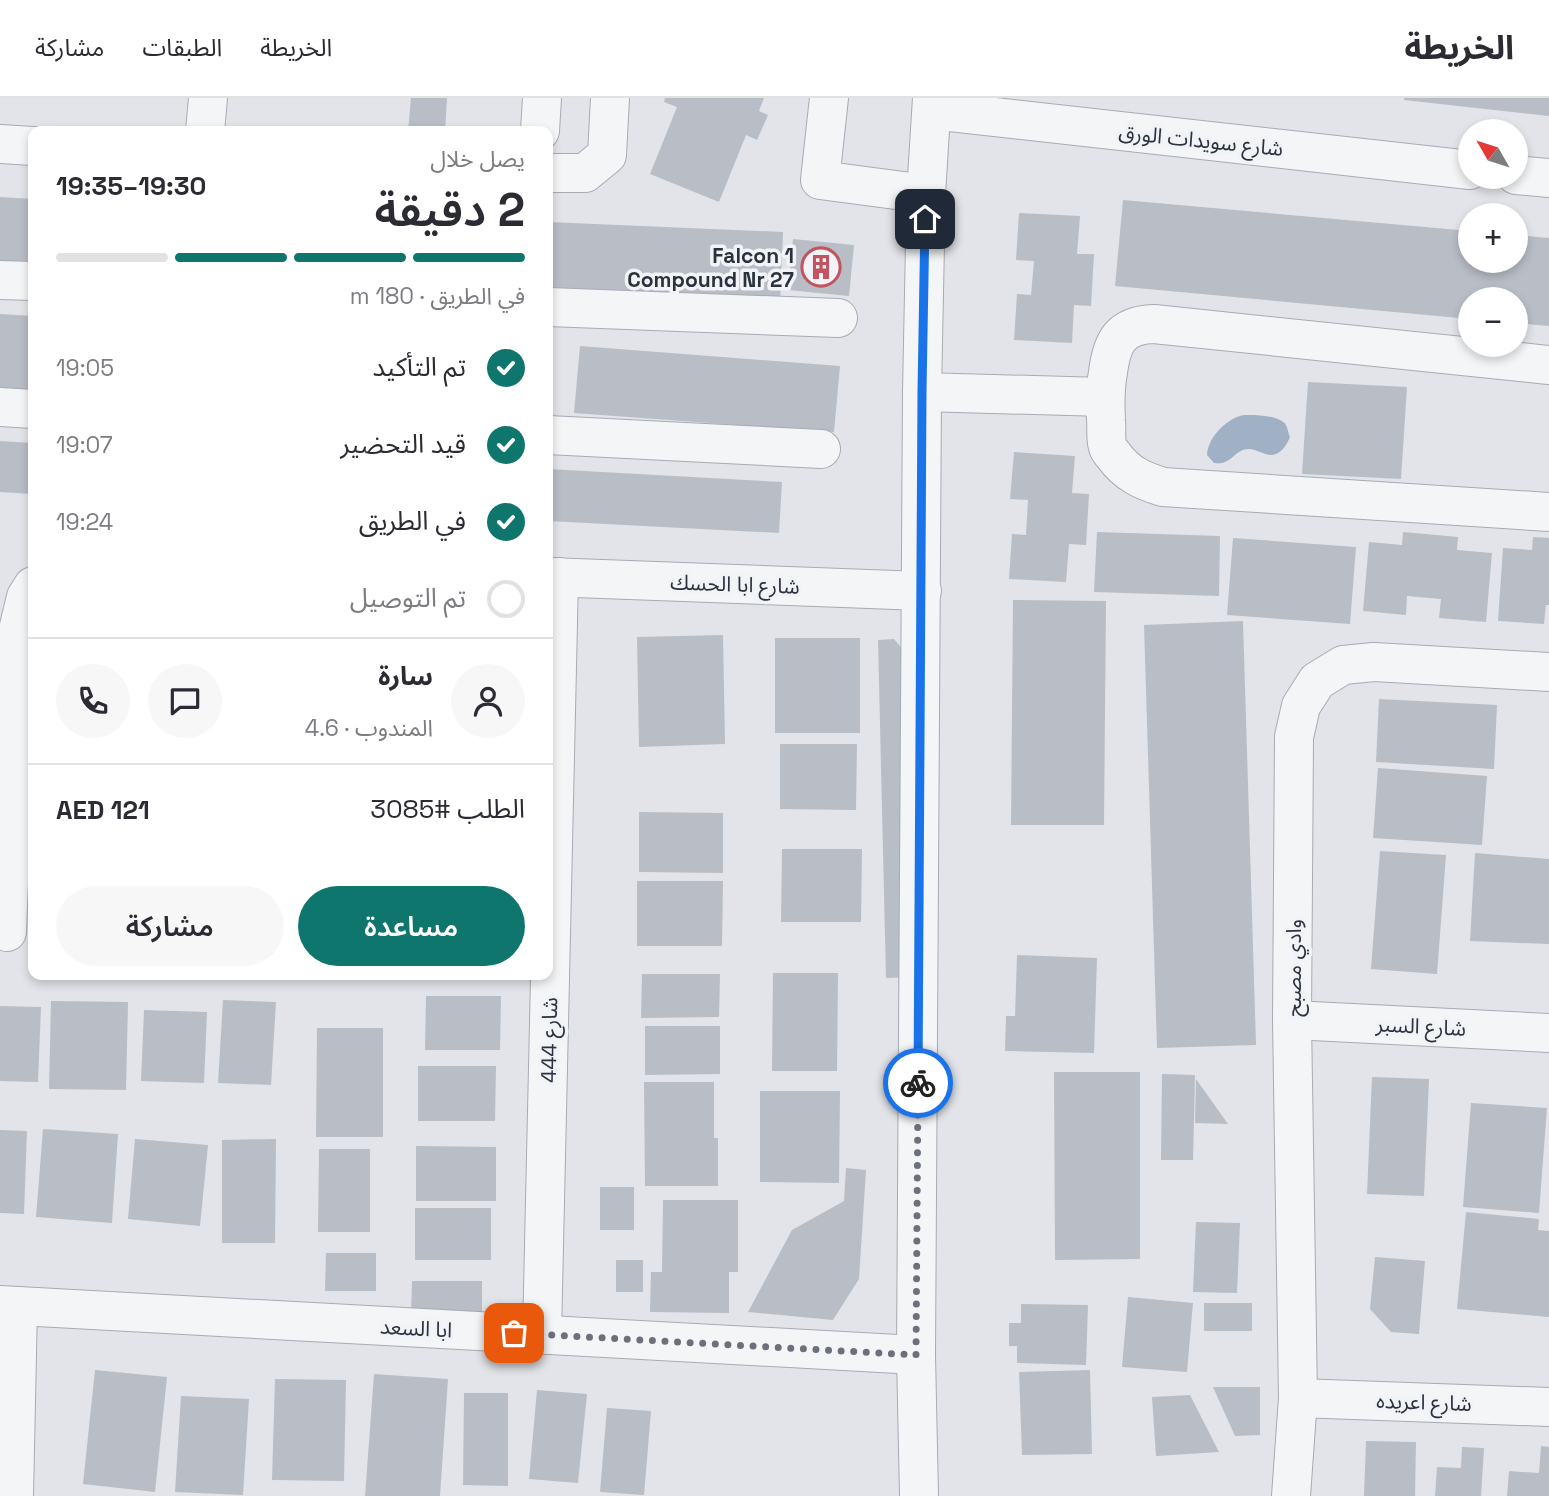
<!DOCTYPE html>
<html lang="ar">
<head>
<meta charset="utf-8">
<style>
  body { margin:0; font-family:"Space Grotesk","Noto Sans Arabic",sans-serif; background:#f7f7f7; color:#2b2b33; direction:rtl; height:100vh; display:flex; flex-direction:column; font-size:26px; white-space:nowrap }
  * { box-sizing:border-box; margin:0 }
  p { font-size:23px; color:#7c7c81 }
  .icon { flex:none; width:38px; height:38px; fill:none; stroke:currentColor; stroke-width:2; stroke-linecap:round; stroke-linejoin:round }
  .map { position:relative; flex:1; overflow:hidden; direction:ltr }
  .sheet { position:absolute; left:28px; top:28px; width:525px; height:854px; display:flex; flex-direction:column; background:#fff; border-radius:14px; box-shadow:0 4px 10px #0003; direction:rtl }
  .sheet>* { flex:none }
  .needle { width:46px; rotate:309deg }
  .tools { position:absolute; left:1458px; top:21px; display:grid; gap:14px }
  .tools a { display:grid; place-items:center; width:70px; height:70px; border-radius:50%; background:#fff; box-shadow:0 4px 10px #0003; font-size:35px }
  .pin { position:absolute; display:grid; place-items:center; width:60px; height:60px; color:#fff; margin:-30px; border-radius:14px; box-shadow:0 4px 10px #0006 }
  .courier { position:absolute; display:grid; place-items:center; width:70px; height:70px; margin:-35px; border:5px solid #1a73e8; border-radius:50%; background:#fff; color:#222; box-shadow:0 2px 9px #0007 }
  .overview em { font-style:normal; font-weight:600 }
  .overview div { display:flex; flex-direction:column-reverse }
  .overview { display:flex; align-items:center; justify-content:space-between; height:119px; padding:0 28px }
  h1 { font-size:46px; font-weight:600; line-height:52px }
  .bar { display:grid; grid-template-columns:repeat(4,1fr); gap:10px 7px; align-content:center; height:84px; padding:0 28px }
  .bar i { height:9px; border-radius:5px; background:#e1e1e2 }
  .bar .selected { background:#0f766e }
  .bar p { grid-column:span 4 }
  .line { display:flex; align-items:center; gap:18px; padding:0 28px; border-top:2px solid #e1e1e2 }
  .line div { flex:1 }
  .round { display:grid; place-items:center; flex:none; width:74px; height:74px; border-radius:37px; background:#f7f7f7 }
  ol { padding:0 28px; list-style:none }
  li { display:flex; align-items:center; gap:21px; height:77px }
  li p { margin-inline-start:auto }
  li .icon { padding:7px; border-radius:50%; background:#0f766e; color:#fff; stroke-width:4 }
  li:last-child { color:#7c7c81 }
  li i { width:38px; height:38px; border:4px solid #e1e1e2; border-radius:50% }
  .button { display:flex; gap:14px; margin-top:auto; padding:14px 28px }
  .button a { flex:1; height:80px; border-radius:42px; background:#0f766e; color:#fff; font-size:28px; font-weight:600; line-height:80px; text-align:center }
  .button a+a { background:#f7f7f7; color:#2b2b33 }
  header { display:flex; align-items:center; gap:42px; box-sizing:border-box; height:98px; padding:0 35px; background:#fff; border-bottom:2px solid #e1e1e2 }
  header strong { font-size:33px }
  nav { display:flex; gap:38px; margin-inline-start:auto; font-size:24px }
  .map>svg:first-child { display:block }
  .water { fill:#a0b1c5 }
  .building { fill:#b9bdc5 }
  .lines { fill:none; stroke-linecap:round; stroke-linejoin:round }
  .minor-casing { stroke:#a7abb3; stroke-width:40 }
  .minor { stroke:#f4f5f7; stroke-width:38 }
  .done { stroke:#6b707a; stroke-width:7; stroke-dasharray:0 12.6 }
  .route { stroke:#1a73e8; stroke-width:9 }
  .labels { text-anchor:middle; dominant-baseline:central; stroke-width:7; stroke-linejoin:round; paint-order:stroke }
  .street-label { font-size:21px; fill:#2b323f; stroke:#f1f3f6 }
  .poi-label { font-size:21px; font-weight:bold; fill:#2b323f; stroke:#f1f3f6; text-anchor:end }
</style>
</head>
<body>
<header>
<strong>الخريطة</strong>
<nav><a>الخريطة</a><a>الطبقات</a><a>مشاركة</a></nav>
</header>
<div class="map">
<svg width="1549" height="1398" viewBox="0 0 1549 1398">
  <rect width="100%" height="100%" fill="#e2e4e9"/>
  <path class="water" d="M 1244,317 C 1255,317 1279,317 1286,327 C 1288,331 1288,335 1290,339 C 1287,346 1283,353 1276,356 C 1267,360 1258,351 1249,351 C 1234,351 1232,368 1214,365 L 1207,357 C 1208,339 1227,320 1244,317 Z"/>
  <g class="building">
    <path d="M 411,0 L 447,0 L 445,33 L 408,33 Z"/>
    <path d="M 665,0 L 764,0 L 759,13 L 768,17 L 757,42 L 746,37 L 719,104 L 650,76 L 677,9 L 664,4 Z"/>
    <path d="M 1404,0 L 1549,0 L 1549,18 L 1404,2 Z"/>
    <path d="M 0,99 L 33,101 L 33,172 L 0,171 Z"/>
    <path d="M 1123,102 L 1470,133 L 1470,163 L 1516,163 L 1516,137 L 1549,140 L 1549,228 L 1516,225 L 1516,201 L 1470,201 L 1470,221 L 1115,188 Z"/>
    <path d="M 1019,115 L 1080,118 L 1077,156 L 1094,156 L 1091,208 L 1074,207 L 1072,245 L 1014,242 L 1017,196 L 1031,197 L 1034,163 L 1016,162 Z"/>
    <path d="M 548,124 L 783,134 L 780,206 L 548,196 Z"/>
    <path d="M 793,141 L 854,147 L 849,198 L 788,192 Z"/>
    <path d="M 0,216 L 33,218 L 33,294 L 0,293 Z"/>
    <path d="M 580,248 L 840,268 L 834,334 L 574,315 Z"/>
    <path d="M 1308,284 L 1407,289 L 1401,381 L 1302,376 Z"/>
    <path d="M 0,343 L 33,345 L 33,396 L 0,394 Z"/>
    <path d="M 1014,354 L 1075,358 L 1072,395 L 1089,396 L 1086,447 L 1069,446 L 1066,484 L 1009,481 L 1012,436 L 1026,437 L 1028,402 L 1010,401 Z"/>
    <path d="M 548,371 L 782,384 L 779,435 L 548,423 Z"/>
    <path d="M 1097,434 L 1220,438 L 1219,498 L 1094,494 Z"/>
    <path d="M 1403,434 L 1458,439 L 1457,452 L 1492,455 L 1486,524 L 1439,520 L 1441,501 L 1407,498 L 1406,517 L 1363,513 L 1369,444 L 1402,447 Z"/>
    <path d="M 1533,439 L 1549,440 L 1549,507 L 1546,507 L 1544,526 L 1498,523 L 1503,450 L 1532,452 Z"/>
    <path d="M 1233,440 L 1356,449 L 1350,526 L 1227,517 Z"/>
    <path d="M 1013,502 L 1106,503 L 1104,727 L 1011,727 Z"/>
    <path d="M 1243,523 L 1256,947 L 1157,950 L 1144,527 Z"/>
    <path d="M 723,537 L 725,646 L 639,649 L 637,539 Z"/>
    <rect x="775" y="540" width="85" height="95"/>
    <path d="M 894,541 L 913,564 L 921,879 L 886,880 L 878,542 Z"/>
    <path d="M 1379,601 L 1497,607 L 1494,671 L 1376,664 Z"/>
    <path d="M 780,646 L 857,646 L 856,712 L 780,711 Z"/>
    <path d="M 1378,670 L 1487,678 L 1482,747 L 1373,740 Z"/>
    <path d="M 639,714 L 723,715 L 723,775 L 639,774 Z"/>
    <path d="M 782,751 L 862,751 L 861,824 L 781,824 Z"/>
    <path d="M 1380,753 L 1446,757 L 1437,876 L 1371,871 Z"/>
    <path d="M 1475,755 L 1549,761 L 1549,846 L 1470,843 Z"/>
    <path d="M 637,783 L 723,783 L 722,848 L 637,848 Z"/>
    <path d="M 1017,857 L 1097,860 L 1094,955 L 1005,953 L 1006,918 L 1015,918 Z"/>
    <path d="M 773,875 L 838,875 L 837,973 L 772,973 Z"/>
    <path d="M 642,876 L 720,876 L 719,919 L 641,920 Z"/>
    <path d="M 426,898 L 501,898 L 500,952 L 425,952 Z"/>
    <path d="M 223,902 L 276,904 L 271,987 L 218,985 Z"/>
    <path d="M 51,903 L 128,904 L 126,992 L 49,991 Z"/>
    <path d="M 0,908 L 41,909 L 38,984 L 0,983 Z"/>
    <path d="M 144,912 L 207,914 L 204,985 L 141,983 Z"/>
    <path d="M 645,928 L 720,928 L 720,976 L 645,977 Z"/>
    <path d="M 317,930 L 383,930 L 383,1039 L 316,1039 Z"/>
    <path d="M 418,968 L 496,968 L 495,1023 L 418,1023 Z"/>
    <path d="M 1054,974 L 1140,974 L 1140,1161 L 1055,1162 Z"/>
    <path d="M 1162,976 L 1195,977 L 1193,1062 L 1161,1062 Z"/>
    <path d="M 1372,979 L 1429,981 L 1424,1098 L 1367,1096 Z"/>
    <path d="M 1196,981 L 1228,1026 L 1195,1025 Z"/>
    <path d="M 644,984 L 714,984 L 714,1040 L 718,1040 L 718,1088 L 645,1088 Z"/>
    <path d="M 760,993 L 840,993 L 839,1085 L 760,1084 Z"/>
    <path d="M 1471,1005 L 1547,1010 L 1539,1115 L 1463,1109 Z"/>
    <path d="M 43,1031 L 118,1036 L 112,1125 L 36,1119 Z"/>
    <path d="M 0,1032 L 27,1033 L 24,1116 L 0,1115 Z"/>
    <path d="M 135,1041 L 208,1047 L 200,1128 L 128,1121 Z"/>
    <path d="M 276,1041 L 275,1145 L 222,1145 L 222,1042 Z"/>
    <path d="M 416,1048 L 496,1049 L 496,1103 L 416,1103 Z"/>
    <path d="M 319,1051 L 370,1051 L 370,1134 L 318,1134 Z"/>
    <path d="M 846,1070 L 866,1072 L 859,1181 L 833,1222 L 748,1214 L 792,1132 L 844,1103 Z"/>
    <rect x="600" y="1089" width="34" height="43"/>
    <path d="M 663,1102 L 738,1102 L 738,1174 L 729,1174 L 729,1215 L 650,1214 L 651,1174 L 662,1174 Z"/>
    <rect x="415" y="1110" width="76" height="52"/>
    <path d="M 1466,1114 L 1539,1121 L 1538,1132 L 1549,1133 L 1549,1219 L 1457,1211 Z"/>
    <path d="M 1196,1124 L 1240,1125 L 1237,1195 L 1193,1194 Z"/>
    <path d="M 326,1155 L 376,1155 L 376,1193 L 325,1193 Z"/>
    <path d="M 1375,1159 L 1425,1163 L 1419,1236 L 1391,1234 L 1370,1211 Z"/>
    <rect x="616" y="1162" width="27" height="32"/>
    <path d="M 412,1183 L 482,1183 L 482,1218 L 411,1218 Z"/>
    <path d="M 1128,1199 L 1193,1205 L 1187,1274 L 1122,1269 Z"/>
    <rect x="1204" y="1205" width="48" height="28"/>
    <path d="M 1021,1206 L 1088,1207 L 1086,1267 L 1017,1265 L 1017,1248 L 1009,1248 L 1009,1225 L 1021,1225 Z"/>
    <path d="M 95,1272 L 167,1279 L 155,1394 L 83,1386 Z"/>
    <path d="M 1090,1272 L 1092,1356 L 1022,1357 L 1019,1274 Z"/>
    <path d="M 374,1276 L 448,1281 L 440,1398 L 365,1398 Z"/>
    <path d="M 275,1281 L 346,1282 L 344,1383 L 272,1382 Z"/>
    <path d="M 1213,1289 L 1260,1289 L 1260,1337 L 1235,1338 Z"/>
    <path d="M 537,1292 L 587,1296 L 578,1385 L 529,1381 Z"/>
    <path d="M 464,1295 L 508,1295 L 508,1388 L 463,1387 Z"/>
    <path d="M 1190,1297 L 1219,1354 L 1156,1358 L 1152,1299 Z"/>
    <path d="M 181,1298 L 249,1301 L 243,1397 L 175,1394 Z"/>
    <path d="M 607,1310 L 651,1313 L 644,1397 L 600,1394 Z"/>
    <path d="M 1366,1343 L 1416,1344 L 1415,1398 L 1364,1398 Z"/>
    <path d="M 1541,1348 L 1549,1349 L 1549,1398 L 1507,1398 L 1509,1373 L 1539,1375 Z"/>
    <path d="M 1462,1349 L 1484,1350 L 1481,1398 L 1435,1398 L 1437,1369 L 1461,1370 Z"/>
  </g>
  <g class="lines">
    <g class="minor-casing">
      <g id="minor">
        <path d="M 829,0 L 820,82 L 926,96"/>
        <path d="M 932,12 L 1470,72"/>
        <path d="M 205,33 L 208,0"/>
        <path d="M 540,33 L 542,0"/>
        <path d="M 0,46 L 33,48"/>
        <path d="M 548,75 L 585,75 L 607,57 L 610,0"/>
        <path d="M 1516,77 L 1549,80"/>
        <path d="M 0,182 L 33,183"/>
        <path d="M 548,209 L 838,220"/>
        <path d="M 1549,267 L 1154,226 C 1120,227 1112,244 1108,274 C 1105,291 1105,305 1106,322 C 1107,330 1105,342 1108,349 C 1109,353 1112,355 1114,358 C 1127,376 1143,383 1163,389 L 1549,414"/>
        <path d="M 922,294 L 1104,299"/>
        <path d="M 0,309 L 33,311"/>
        <path d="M 548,337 L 821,351"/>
        <path d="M 548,479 L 922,493"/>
        <path d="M 7,834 L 19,528 L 26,499 L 33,488"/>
        <path d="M 1292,922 L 1549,935"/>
        <path d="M 0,1207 L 916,1257"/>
        <path d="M 542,1237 L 559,479"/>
        <path d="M 1298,1300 L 1549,1309"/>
        <path d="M 14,1398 L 18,1208"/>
        <path d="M 919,1398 L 916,1257 L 922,294 L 926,96 L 932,0"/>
        <path d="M 1291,1398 L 1298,1300 L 1292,922 L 1294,639 L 1301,608 L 1317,583 L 1343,567 L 1374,564 L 1549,574"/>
      </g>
    </g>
    <use href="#minor" class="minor"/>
  </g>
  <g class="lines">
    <path class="done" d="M 514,1235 L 916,1257 L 918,985"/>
    <path class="route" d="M 918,985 L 922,294 L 925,121"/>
  </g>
  <defs>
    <g id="building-ring" transform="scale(2.0125)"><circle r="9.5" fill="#f1f3f6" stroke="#c25361" stroke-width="1.5"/><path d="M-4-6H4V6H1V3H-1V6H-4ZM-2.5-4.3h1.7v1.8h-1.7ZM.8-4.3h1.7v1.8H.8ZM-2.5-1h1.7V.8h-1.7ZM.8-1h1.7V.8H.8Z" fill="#c25361"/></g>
  </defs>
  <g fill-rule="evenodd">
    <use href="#building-ring" x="821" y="169"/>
  </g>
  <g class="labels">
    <g class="street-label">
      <text transform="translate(1201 42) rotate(6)">شارع سويدات الورق</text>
      <text transform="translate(735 486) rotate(2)">شارع ابا الحسك</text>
      <text transform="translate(1293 870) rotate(-90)">وادي مصبح</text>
      <text transform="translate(1421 928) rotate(3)">شارع السبر</text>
      <text transform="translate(549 942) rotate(-89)">شارع 444</text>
      <text transform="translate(416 1230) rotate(3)">ابا السعد</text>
      <text transform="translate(1424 1304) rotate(2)">شارع اعريده</text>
    </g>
    <g class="poi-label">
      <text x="794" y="157">Falcon 1<tspan x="794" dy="24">Compound Nr 27</tspan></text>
    </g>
  </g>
</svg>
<div class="tools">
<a><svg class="needle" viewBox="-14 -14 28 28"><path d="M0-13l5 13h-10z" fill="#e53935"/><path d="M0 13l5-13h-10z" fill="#7c7c81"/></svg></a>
<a>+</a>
<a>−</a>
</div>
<div class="pin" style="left:514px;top:1235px;background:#ea580c"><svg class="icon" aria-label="bag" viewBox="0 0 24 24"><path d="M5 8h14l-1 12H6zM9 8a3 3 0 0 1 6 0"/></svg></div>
<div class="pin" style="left:925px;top:121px;background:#1f2937"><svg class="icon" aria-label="home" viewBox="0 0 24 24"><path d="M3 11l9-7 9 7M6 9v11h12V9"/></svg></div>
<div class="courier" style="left:918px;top:985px"><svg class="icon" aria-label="bike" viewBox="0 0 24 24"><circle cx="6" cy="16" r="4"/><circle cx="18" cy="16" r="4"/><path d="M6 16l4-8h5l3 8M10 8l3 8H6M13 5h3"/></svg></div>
<section class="sheet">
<div class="overview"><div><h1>2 دقيقة</h1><p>يصل خلال</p></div><em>19:30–19:35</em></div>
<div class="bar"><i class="selected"></i><i class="selected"></i><i class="selected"></i><i></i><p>في الطريق · 180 m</p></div>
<ol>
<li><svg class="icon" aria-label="check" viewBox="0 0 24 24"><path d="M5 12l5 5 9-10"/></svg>تم التأكيد<p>19:05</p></li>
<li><svg class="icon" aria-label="check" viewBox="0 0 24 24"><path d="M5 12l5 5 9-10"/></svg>قيد التحضير<p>19:07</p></li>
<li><svg class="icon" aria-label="check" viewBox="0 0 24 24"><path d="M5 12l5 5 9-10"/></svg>في الطريق<p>19:24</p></li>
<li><i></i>تم التوصيل</li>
</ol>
<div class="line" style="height:126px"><a class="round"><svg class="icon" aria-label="person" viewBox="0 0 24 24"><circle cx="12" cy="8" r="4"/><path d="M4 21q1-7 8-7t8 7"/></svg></a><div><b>سارة</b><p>المندوب · 4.6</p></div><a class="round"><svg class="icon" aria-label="chat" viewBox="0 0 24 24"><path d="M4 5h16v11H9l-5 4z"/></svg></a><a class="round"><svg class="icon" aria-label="phone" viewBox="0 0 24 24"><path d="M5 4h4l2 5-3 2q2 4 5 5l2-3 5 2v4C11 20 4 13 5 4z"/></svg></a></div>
<div class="line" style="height:91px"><div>الطلب #3085</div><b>AED 121</b></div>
<div class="button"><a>مساعدة</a><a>مشاركة</a></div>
</section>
</div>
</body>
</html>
